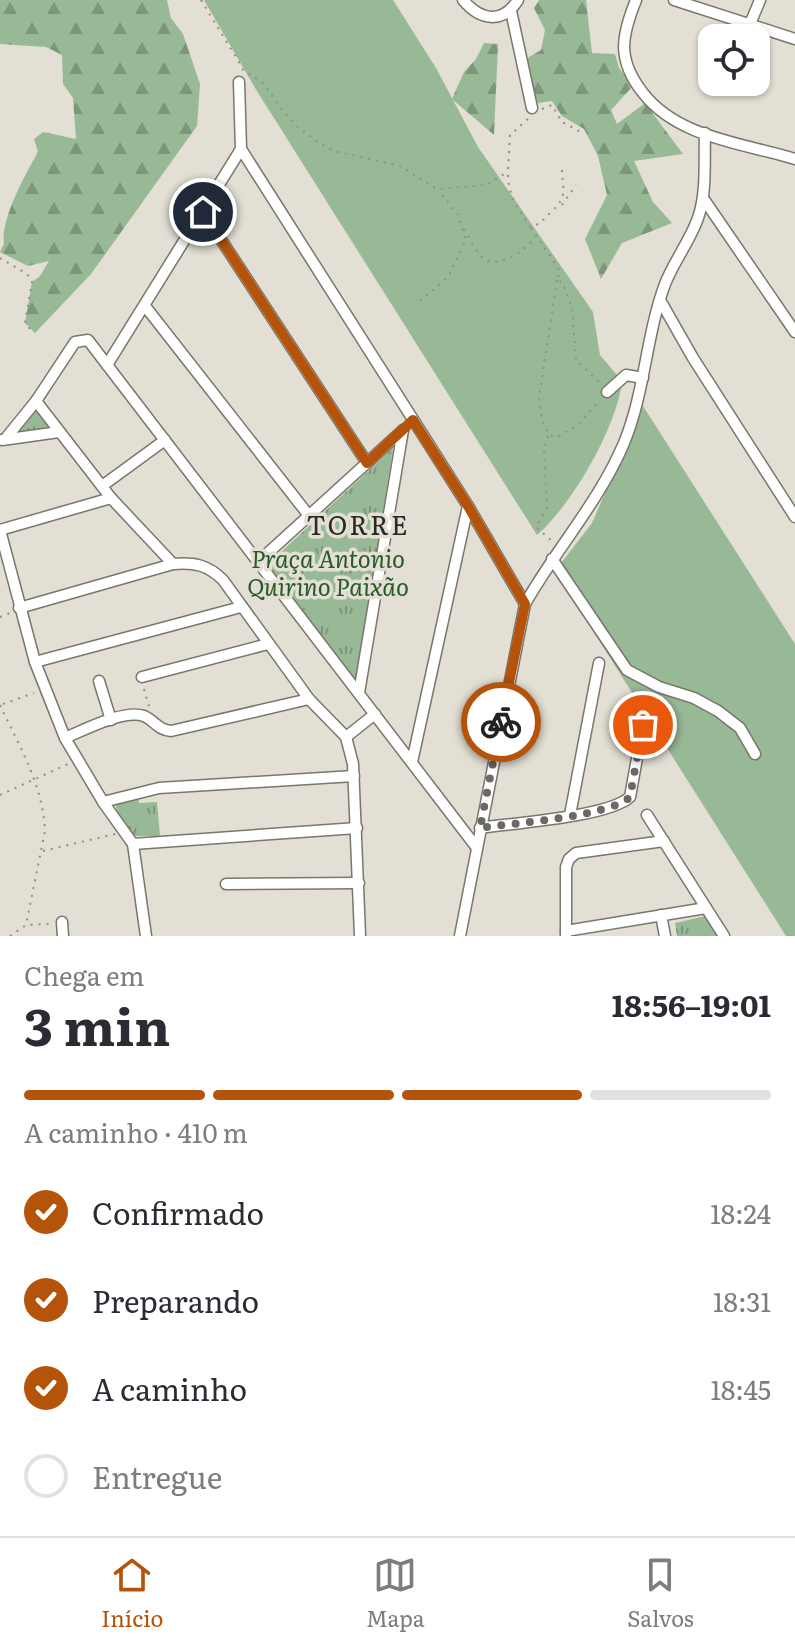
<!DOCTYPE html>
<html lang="pt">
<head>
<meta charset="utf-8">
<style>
  body { margin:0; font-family:Literata,serif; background:#f2f2f3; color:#2b2b33; height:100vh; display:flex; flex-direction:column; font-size:30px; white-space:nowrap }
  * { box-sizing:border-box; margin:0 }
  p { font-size:26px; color:#7c7c81 }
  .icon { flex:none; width:44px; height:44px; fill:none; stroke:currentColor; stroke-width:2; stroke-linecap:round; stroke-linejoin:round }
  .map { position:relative; height:936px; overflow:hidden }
  .panel { display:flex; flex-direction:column; background:#fff; flex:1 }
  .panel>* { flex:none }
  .tools { position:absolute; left:698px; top:24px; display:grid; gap:16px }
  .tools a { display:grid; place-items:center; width:72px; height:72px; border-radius:16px; background:#fff; box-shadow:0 2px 6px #0004; font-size:40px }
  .pin { position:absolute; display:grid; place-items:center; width:68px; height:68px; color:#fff; margin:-34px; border:4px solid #fff; border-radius:50%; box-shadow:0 2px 8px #0007 }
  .courier { position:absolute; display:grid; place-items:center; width:80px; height:80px; margin:-40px; border:6px solid #b45309; border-radius:50%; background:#fff; color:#222; box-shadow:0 2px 10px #0007 }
  .headline em { font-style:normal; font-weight:700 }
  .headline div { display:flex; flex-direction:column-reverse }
  .headline { display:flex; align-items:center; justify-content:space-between; height:136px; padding:0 24px }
  h1 { font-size:52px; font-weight:700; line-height:60px }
  .bar { display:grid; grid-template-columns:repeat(4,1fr); gap:12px 8px; align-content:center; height:96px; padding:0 24px }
  .bar i { height:10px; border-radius:6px; background:#e1e1e2 }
  .bar .active { background:#b45309 }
  .bar p { grid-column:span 4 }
  ol { padding:0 24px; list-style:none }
  li { display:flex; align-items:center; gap:24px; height:88px }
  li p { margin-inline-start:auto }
  li .icon { padding:8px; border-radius:50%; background:#b45309; color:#fff; stroke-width:4 }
  li:last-child { color:#7c7c81 }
  li i { width:44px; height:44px; border:4px solid #e1e1e2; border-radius:50% }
  .tabs { display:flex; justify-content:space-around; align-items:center; height:112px; border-top:2px solid #e1e1e2; background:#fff; font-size:22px; color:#7c7c81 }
  .tabs a { display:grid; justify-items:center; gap:4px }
  .tabs .active { color:#b45309 }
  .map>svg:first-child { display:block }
  .grass { fill:#98b996 }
  .forest { fill:url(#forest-firs) }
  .park { fill:url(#park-tufts) }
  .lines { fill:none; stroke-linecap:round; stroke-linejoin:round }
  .street-casing { stroke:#79766c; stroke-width:13 }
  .path { stroke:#918e87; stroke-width:2; stroke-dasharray:2 6; stroke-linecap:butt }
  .street { stroke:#fff; stroke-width:10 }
  .done { stroke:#6b6963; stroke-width:8; stroke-dasharray:0 14.4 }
  .route { stroke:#b45309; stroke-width:10 }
  .labels { text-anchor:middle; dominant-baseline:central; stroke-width:7; stroke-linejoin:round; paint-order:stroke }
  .park-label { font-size:24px; font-style:italic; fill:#285a29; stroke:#e3dfd4 }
  .neighbourhood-label { font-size:26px; letter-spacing:2px; fill:#2b2926; stroke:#e3dfd4 }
</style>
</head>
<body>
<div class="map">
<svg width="795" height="936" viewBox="0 0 795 936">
  <defs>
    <pattern id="forest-firs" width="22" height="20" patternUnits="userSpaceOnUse" patternTransform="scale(2)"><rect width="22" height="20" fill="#98b996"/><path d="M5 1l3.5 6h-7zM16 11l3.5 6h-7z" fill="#7c967a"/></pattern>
    <pattern id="park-tufts" width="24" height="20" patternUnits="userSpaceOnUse" patternTransform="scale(2)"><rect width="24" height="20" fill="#98b996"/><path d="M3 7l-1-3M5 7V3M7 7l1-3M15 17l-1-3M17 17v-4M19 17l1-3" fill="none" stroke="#7c967a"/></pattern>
  </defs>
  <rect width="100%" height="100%" fill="#e3dfd4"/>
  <g class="grass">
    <path d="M 204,0 L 393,0 L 436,68 L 478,147 L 593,312 L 600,355 L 622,381 C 617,427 572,505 537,535 L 255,88 Z"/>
    <path d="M 643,406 L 795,644 L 795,936 L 786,936 L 555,571 L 592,523 Z"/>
  </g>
  <g class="forest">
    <path d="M 0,0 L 167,0 L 171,18 L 183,34 L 200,84 L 197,126 L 91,274 L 35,333 L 25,323 L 32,282 L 40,276 L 49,261 L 28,266 L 0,252 L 4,244 C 0,220 25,175 38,152 L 34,139 L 43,132 L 76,139 L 73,98 L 63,84 L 62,55 L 46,47 L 0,44 Z"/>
    <path d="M 539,0 L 586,0 L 592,53 L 615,54 L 619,68 L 633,86 L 611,110 L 617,124 L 645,103 L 683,154 L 634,161 L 653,202 L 672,223 L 622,243 L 601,279 L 585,239 L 607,195 L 598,156 L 584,129 L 562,116 L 552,101 L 538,103 L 524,60 L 541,50 L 545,30 L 534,8 Z"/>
    <path d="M 484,43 L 498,44 L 494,135 L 452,99 L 464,72 L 476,59 Z"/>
  </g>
  <g class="park">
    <path d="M 36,401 L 59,432 L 6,438 Z"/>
    <path d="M 393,448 L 357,683 L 267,565 Z"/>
    <path d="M 139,794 L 139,803 L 157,802 L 160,836 L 134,836 L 117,813 L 115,802 Z"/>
    <path d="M 710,915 L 722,936 L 677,936 L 675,923 Z"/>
  </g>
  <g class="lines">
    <g class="street-casing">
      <g id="street">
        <path d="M 463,0 C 480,20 502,25 518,0"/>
        <path d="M 636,0 C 621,37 617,60 643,93 C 678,138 743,143 795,159"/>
        <path d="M 674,0 L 795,39"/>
        <path d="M 511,11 L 532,108"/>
        <path d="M 750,24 L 760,0"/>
        <path d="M 241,149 L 468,506 L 525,604"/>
        <path d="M 703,198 L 795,332"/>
        <path d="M 203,212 L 367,463"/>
        <path d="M 660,300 L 693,358 L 795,517"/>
        <path d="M 145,306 L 310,517"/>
        <path d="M 107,365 L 241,149 L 239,82"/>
        <path d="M 607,392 L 626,375 L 643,378"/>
        <path d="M 36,401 L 111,498 L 173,564"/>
        <path d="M 6,438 L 36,401 L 75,342 L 88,340 L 477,848"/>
        <path d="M 2,440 L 59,432"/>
        <path d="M 102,486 L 165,440"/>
        <path d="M 0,530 L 35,662 L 65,738 L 103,802 L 133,844 L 146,936"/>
        <path d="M 0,530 L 111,498"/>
        <path d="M 552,559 L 627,670 L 659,687 L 694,698 L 718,711 L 740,728 L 755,754"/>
        <path d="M 258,562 L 403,430"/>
        <path d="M 19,608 L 173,564 C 194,562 208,565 223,580 L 309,699 L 346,737 L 353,764 L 360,936"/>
        <path d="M 35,662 L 241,607"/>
        <path d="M 142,677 L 268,644"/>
        <path d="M 99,681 L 111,720"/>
        <path d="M 359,693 L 403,430"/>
        <path d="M 346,737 L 375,714"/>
        <path d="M 65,738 C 84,730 124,709 144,716 C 155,721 158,730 171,731 L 309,699"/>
        <path d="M 412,762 L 468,506"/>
        <path d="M 103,802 L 159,788 L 354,776"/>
        <path d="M 570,815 L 599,663"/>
        <path d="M 647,815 L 724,936"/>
        <path d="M 480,828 C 513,823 608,817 630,797 L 643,725"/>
        <path d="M 133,844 L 357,828"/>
        <path d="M 226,884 L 359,883"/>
        <path d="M 661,915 L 665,936"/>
        <path d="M 62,922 L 63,936"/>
        <path d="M 566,931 L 706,908"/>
        <path d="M 460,936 L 525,604 C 556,549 599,502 624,443 C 645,392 646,335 665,284 C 674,261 690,241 698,218 C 707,192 704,161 705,133"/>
        <path d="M 566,936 L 566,867 L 569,859 L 576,853 L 664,841"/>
      </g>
    </g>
    <g class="path">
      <path d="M 201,0 L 242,67"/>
      <path d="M 242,69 L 264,84 L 283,111 L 298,127 L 319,143 L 334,151 L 400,166 L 437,189 L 487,185 L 507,172"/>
      <path d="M 542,109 L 552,105 L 562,122 L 583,133"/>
      <path d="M 528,119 L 510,135 C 508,182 502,186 530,227 C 542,224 544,218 552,211 C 569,195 562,190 562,167"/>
      <path d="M 562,205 L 576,185"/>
      <path d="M 531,228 L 560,271 L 557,280 L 562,282 L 572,307 L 576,360 L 601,384"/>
      <path d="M 464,229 C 470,238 477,255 486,260 C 500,268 528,249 535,237"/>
      <path d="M 0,258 L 27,274 L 32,282 L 25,323 L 30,329"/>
      <path d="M 557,280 L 539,398 L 542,420 L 549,435 L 557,437 L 578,425 L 599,401"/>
      <path d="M 420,301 L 448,277 L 466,240 L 458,215 L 438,190"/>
      <path d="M 548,436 L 544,449 L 547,508 L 536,527 L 553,542"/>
      <path d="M 0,617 L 10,613"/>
      <path d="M 144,689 L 149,706"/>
      <path d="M 3,704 L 34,693"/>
      <path d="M 0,705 C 19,746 43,785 45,831 L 26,925"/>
      <path d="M 0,795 L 68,764"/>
      <path d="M 43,851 L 115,834"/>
      <path d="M 10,936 L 26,925 L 49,924"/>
    </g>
    <use href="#street" class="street"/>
  </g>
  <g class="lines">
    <path class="done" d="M 501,722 L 480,828 C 513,823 608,817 630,797 L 643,725"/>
    <path class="route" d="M 203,212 L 367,463 L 413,420 L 468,506 L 525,604 L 501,722"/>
  </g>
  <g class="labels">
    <g class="park-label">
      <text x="328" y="557">Praça Antonio<tspan x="328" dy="28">Quirino Paixão</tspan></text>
    </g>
    <g class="neighbourhood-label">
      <text x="358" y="523">TORRE</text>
    </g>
  </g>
</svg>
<div class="tools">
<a><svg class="icon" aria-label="locate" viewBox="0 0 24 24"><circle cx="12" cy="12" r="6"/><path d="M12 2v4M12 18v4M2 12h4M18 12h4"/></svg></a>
</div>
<div class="pin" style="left:643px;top:725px;background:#ea580c"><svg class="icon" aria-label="bag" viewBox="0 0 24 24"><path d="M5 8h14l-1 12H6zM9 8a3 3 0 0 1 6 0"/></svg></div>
<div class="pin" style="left:203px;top:212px;background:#1f2937"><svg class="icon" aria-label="home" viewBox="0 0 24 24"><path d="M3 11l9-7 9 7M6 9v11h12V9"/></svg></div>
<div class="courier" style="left:501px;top:722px"><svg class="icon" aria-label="bike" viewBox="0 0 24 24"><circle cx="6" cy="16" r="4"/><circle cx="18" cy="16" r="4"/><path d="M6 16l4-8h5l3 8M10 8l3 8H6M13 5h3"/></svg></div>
</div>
<section class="panel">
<div class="headline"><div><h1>3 min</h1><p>Chega em</p></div><em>18:56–19:01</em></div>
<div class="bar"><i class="active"></i><i class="active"></i><i class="active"></i><i></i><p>A caminho · 410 m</p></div>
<ol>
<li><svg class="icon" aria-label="check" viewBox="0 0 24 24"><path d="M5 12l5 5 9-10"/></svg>Confirmado<p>18:24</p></li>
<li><svg class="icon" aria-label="check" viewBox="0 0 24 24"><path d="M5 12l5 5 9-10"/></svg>Preparando<p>18:31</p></li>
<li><svg class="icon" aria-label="check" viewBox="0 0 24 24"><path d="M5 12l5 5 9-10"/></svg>A caminho<p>18:45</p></li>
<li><i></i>Entregue</li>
</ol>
</section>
<nav class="tabs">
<a class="active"><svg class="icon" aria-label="home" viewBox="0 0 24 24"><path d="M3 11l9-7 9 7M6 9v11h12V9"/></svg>Início</a>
<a><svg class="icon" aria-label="map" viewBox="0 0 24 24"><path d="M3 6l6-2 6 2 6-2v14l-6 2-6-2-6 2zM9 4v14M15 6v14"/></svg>Mapa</a>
<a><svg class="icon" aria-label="saved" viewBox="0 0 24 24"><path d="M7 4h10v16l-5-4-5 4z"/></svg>Salvos</a>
</nav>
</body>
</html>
